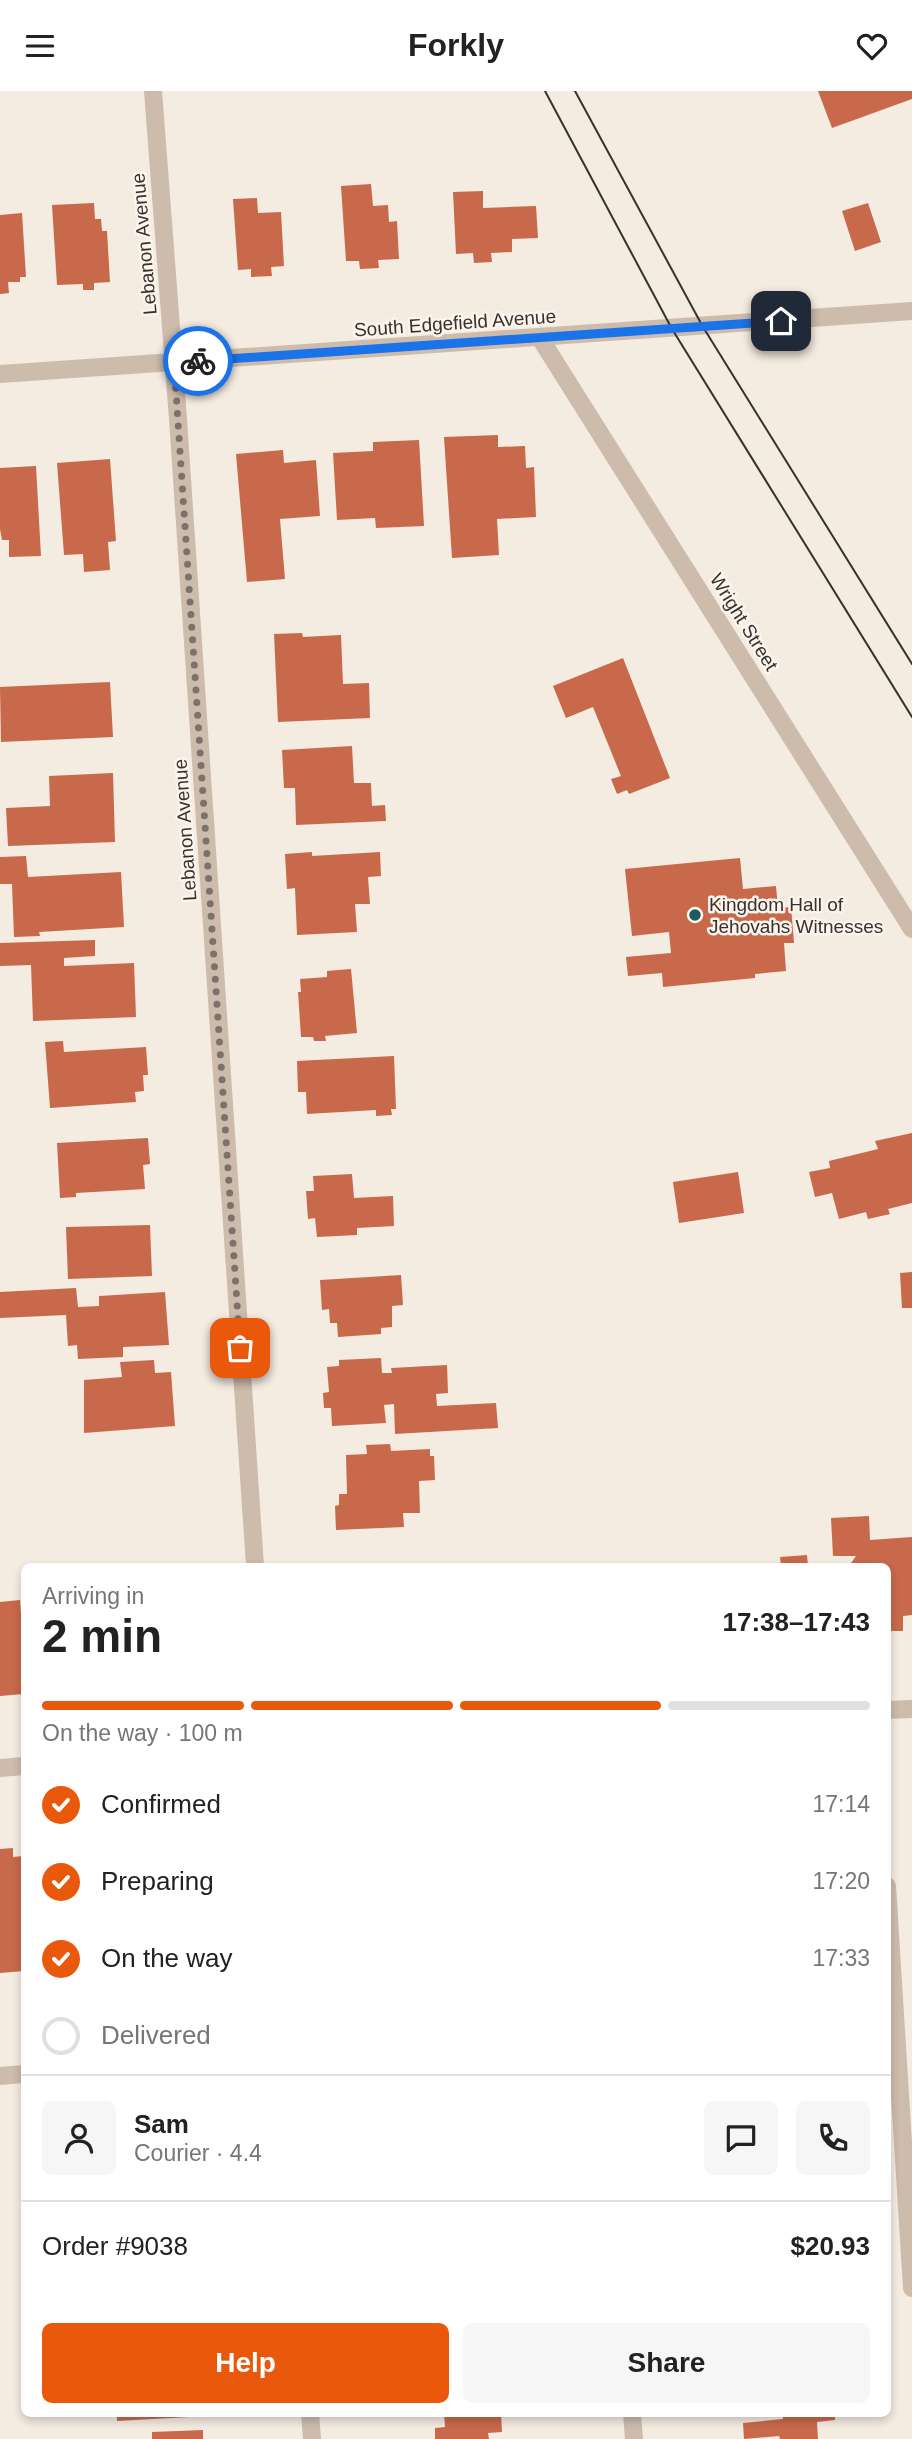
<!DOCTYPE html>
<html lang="en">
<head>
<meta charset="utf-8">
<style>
  body { margin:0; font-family:Arial,sans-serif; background:#f6f6f6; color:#222; height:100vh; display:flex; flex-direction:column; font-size:26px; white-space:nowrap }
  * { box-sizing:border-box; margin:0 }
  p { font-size:23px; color:#767676 }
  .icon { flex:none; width:38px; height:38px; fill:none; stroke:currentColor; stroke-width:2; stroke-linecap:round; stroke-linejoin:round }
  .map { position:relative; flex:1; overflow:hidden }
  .drawer { position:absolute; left:21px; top:1472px; width:870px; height:854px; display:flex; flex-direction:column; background:#fff; border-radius:10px; box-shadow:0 4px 10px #0003 }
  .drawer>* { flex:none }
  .pin { position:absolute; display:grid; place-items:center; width:60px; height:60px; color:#fff; margin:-30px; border-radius:14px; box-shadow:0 4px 10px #0006 }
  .courier { position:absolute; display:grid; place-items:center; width:70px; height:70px; margin:-35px; border:5px solid #1a73e8; border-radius:50%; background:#fff; color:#222; box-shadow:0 2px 9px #0007 }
  .overview em { font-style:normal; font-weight:600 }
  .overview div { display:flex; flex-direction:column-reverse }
  .overview { display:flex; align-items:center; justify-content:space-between; height:119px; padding:0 21px }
  h1 { font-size:46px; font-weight:600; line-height:52px }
  .bar { display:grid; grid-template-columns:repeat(4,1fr); gap:10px 7px; align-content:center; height:84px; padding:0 21px }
  .bar i { height:9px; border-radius:5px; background:#e0e0e0 }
  .bar .selected { background:#ea580c }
  .bar p { grid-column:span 4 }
  .line { display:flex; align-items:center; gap:18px; padding:0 21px; border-top:2px solid #e0e0e0 }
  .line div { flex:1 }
  .round { display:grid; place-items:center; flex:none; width:74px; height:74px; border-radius:10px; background:#f6f6f6 }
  ol { padding:0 21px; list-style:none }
  li { display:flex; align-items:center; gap:21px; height:77px }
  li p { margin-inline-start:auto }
  li .icon { padding:7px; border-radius:50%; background:#ea580c; color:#fff; stroke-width:4 }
  li:last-child { color:#767676 }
  li i { width:38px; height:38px; border:4px solid #e0e0e0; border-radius:50% }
  .primary-button { display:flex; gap:14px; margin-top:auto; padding:14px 21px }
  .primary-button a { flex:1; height:80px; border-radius:10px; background:#ea580c; color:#fff; font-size:28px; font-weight:600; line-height:80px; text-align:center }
  .primary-button a+a { background:#f6f6f6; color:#222 }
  header { display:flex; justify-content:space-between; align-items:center; height:91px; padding:0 21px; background:#fff; font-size:32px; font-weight:600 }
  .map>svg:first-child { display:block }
  .building { fill:#c8694b }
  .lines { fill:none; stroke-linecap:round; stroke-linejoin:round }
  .minor { stroke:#cdbbac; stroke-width:18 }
  .tram { stroke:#3b302b; stroke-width:2 }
  .done { stroke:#7c716b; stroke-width:7; stroke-dasharray:0 12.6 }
  .route { stroke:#1a73e8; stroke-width:9 }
  .poi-dot { fill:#1f5a5e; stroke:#fbf5ee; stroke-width:2.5 }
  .labels { text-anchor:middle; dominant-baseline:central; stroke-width:5; stroke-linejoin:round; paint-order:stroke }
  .street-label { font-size:19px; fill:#3b302b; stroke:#fbf5ee }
  .poi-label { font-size:19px; fill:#3b302b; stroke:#fbf5ee; text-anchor:start }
</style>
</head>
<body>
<header><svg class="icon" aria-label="menu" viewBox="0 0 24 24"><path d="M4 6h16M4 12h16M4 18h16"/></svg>Forkly<svg class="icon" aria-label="heart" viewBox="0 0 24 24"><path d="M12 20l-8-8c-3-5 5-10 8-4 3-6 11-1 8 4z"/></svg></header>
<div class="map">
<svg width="912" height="2348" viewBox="0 0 912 2348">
  <rect width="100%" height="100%" fill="#f4ebe1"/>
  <g class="building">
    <path d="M 818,0 L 912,0 L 912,8 L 832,37 Z"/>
    <path d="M 371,93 L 373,115 L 388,114 L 389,131 L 397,130 L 399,168 L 378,169 L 379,177 L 360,178 L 359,170 L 346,170 L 341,95 Z"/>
    <path d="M 483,100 L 483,117 L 536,115 L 538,147 L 512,148 L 512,161 L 491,162 L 492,171 L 474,172 L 473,162 L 456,163 L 453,101 Z"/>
    <path d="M 257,107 L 258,122 L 281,121 L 284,175 L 271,176 L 272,185 L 251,186 L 251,178 L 238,179 L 233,108 Z"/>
    <path d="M 94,112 L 95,128 L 101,128 L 102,140 L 107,140 L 110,191 L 94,192 L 94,199 L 83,199 L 83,193 L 57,194 L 52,114 Z"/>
    <path d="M 868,112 L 881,151 L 855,160 L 842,120 Z"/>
    <path d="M 22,122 L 26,186 L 20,186 L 20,191 L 8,191 L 9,202 L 0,203 L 0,124 Z"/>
    <path d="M 498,344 L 498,356 L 525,355 L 526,377 L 534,376 L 536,426 L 497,428 L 499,464 L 452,467 L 444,346 Z"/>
    <path d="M 419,349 L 424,435 L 376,437 L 375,427 L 337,429 L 333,362 L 373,360 L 373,351 Z"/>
    <path d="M 283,359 L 284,372 L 316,369 L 320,425 L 280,428 L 285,488 L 247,491 L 236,363 Z"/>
    <path d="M 110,368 L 116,450 L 108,451 L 110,479 L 84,481 L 83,463 L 64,464 L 57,372 Z"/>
    <path d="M 36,375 L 41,465 L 9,466 L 9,449 L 2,449 L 0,438 L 0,377 Z"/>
    <path d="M 302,542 L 303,546 L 341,544 L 343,593 L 369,592 L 370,627 L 278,631 L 274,543 Z"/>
    <path d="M 623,567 L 670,687 L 629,703 L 627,699 L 617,703 L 611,688 L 621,685 L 593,616 L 566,627 L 553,595 Z"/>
    <path d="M 110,591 L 113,646 L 1,651 L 0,596 Z"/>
    <path d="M 352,655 L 354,692 L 371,692 L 372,715 L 385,714 L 386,730 L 296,734 L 295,697 L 284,697 L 282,659 Z"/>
    <path d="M 113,682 L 115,751 L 8,755 L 6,717 L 50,715 L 49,685 Z"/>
    <path d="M 312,761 L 312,765 L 380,761 L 381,785 L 368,786 L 370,813 L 355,813 L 357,841 L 297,844 L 295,797 L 287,798 L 285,763 Z"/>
    <path d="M 26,765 L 28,786 L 121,781 L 124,836 L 39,841 L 40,845 L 14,846 L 12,793 L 0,793 L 0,766 Z"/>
    <path d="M 740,767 L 743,798 L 776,795 L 778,817 L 791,816 L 794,852 L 784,852 L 786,880 L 755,883 L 755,887 L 663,896 L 662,882 L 628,885 L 626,866 L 671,862 L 669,841 L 632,845 L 625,778 Z"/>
    <path d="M 95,849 L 95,865 L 64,867 L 64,875 L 134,872 L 136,926 L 33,930 L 31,874 L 0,875 L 0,852 Z"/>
    <path d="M 351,878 L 357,942 L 325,945 L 326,950 L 314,950 L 313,946 L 301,946 L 298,901 L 301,901 L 300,888 L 327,886 L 327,880 Z"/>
    <path d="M 63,950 L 64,961 L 146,956 L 148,984 L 143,984 L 144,1000 L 135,1001 L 136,1011 L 50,1017 L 45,951 Z"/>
    <path d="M 394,965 L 396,1018 L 391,1018 L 392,1024 L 376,1025 L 376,1019 L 307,1023 L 306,1001 L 298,1001 L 297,970 Z"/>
    <path d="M 912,1042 L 912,1112 L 888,1118 L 890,1123 L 868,1128 L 866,1121 L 839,1128 L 832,1102 L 815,1106 L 809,1081 L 830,1077 L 829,1070 L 878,1058 L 875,1050 Z"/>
    <path d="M 148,1047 L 150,1073 L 143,1074 L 145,1098 L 76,1102 L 76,1106 L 60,1107 L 57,1052 Z"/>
    <path d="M 738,1081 L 744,1122 L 679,1132 L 673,1091 Z"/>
    <path d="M 352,1083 L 354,1107 L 393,1105 L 394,1135 L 357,1137 L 357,1144 L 317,1146 L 315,1127 L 308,1128 L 306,1100 L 314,1100 L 313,1085 Z"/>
    <path d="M 150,1134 L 152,1185 L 68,1188 L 66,1136 Z"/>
    <path d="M 912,1181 L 912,1217 L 902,1217 L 900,1182 Z"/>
    <path d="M 401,1184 L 403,1214 L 392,1215 L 392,1236 L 381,1237 L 381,1243 L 338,1246 L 337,1232 L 330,1232 L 329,1218 L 322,1219 L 320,1189 Z"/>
    <path d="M 76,1197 L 78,1216 L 99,1215 L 99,1205 L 165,1201 L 169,1254 L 123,1256 L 123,1266 L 78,1268 L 77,1254 L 68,1255 L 66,1224 L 0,1227 L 0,1201 Z"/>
    <path d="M 381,1267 L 382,1282 L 392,1282 L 391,1277 L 447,1274 L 448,1302 L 436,1303 L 437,1315 L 496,1312 L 498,1337 L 395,1343 L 394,1313 L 384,1314 L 386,1332 L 332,1335 L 331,1317 L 324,1317 L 323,1302 L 329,1301 L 327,1276 L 339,1275 L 339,1269 Z"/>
    <path d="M 154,1269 L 155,1282 L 171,1281 L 175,1335 L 84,1342 L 84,1289 L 122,1286 L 120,1271 Z"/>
    <path d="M 390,1353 L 391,1360 L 430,1358 L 430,1365 L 434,1365 L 435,1389 L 419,1390 L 420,1422 L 403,1422 L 404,1436 L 336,1439 L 335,1415 L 339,1414 L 339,1403 L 347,1403 L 346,1364 L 367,1363 L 366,1354 Z"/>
    <path d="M 869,1425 L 870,1449 L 912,1446 L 912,1524 L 903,1525 L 903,1540 L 887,1540 L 887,1475 L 849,1475 L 856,1465 L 833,1465 L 831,1427 Z"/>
    <path d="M 807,1464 L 808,1475 L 781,1475 L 780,1466 Z"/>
    <path d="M 20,1509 L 24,1565 L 24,1603 L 0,1605 L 0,1511 Z"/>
    <path d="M 13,1757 L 13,1766 L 24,1765 L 24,1880 L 0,1882 L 0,1758 Z"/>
    <path d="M 117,2322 L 207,2322 L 208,2325 L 117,2330 Z"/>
    <path d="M 444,2322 L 501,2322 L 502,2341 L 488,2342 L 489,2348 L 435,2348 L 435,2337 L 445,2336 Z"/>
    <path d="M 783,2322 L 835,2322 L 835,2329 L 817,2331 L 818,2348 L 780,2348 L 779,2345 L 744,2348 L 743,2332 L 783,2328 Z"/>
    <path d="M 203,2339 L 203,2348 L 152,2348 L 152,2341 Z"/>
  </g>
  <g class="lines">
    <g class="minor">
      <path d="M 153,0 L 178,328 L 255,1475"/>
      <path d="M 540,247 L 912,838"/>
      <path d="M 0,283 L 912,220"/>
      <path d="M 887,1619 L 912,1618"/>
      <path d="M 0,1677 L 24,1675"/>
      <path d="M 887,1795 L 912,2197"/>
      <path d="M 0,1985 L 24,1983"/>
      <path d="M 310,2322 L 312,2348"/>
      <path d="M 632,2322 L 634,2348"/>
    </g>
    <g class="tram">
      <path d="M 545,0 L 672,238 L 912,626"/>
      <path d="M 575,0 L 703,236 L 912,573"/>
    </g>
  </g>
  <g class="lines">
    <path class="done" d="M 198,270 L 174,271 L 240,1257"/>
    <path class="route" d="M 198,270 L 781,230"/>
  </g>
  <circle class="poi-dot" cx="695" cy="824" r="7"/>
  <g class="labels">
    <g class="street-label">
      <text transform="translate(144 153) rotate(-95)">Lebanon Avenue</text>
      <text transform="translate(455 232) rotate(-4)">South Edgefield Avenue</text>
      <text transform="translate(744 531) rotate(58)">Wright Street</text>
      <text transform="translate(185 739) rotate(-94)">Lebanon Avenue</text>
    </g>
    <g class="poi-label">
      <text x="709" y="813">Kingdom Hall of<tspan x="709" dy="22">Jehovahs Witnesses</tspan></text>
    </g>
  </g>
</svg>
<div class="pin" style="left:240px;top:1257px;background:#ea580c"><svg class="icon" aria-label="bag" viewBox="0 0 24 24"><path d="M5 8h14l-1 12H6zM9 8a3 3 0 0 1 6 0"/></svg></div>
<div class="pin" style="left:781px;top:230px;background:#1f2937"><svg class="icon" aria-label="home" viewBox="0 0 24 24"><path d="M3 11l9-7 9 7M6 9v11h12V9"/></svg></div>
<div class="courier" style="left:198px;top:270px"><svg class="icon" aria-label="bike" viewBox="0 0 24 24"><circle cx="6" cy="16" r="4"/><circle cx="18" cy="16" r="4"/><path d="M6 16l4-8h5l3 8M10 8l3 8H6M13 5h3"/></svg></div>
<section class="drawer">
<div class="overview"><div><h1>2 min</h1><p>Arriving in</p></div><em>17:38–17:43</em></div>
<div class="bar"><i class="selected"></i><i class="selected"></i><i class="selected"></i><i></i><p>On the way · 100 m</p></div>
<ol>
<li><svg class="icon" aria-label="check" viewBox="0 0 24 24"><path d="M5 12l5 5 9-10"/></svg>Confirmed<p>17:14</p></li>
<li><svg class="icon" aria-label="check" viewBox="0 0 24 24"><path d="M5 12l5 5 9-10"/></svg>Preparing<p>17:20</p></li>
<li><svg class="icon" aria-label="check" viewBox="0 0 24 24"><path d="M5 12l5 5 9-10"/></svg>On the way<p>17:33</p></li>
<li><i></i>Delivered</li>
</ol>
<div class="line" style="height:126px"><a class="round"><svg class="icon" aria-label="person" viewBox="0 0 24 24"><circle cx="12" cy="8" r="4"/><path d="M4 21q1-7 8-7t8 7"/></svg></a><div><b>Sam</b><p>Courier · 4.4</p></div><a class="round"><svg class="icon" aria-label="chat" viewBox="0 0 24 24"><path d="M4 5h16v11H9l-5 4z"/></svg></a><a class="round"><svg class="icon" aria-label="phone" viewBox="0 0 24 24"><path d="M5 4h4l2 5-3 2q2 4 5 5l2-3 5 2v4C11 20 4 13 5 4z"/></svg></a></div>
<div class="line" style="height:91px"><div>Order #9038</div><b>$20.93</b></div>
<div class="primary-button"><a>Help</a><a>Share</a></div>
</section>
</div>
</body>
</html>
